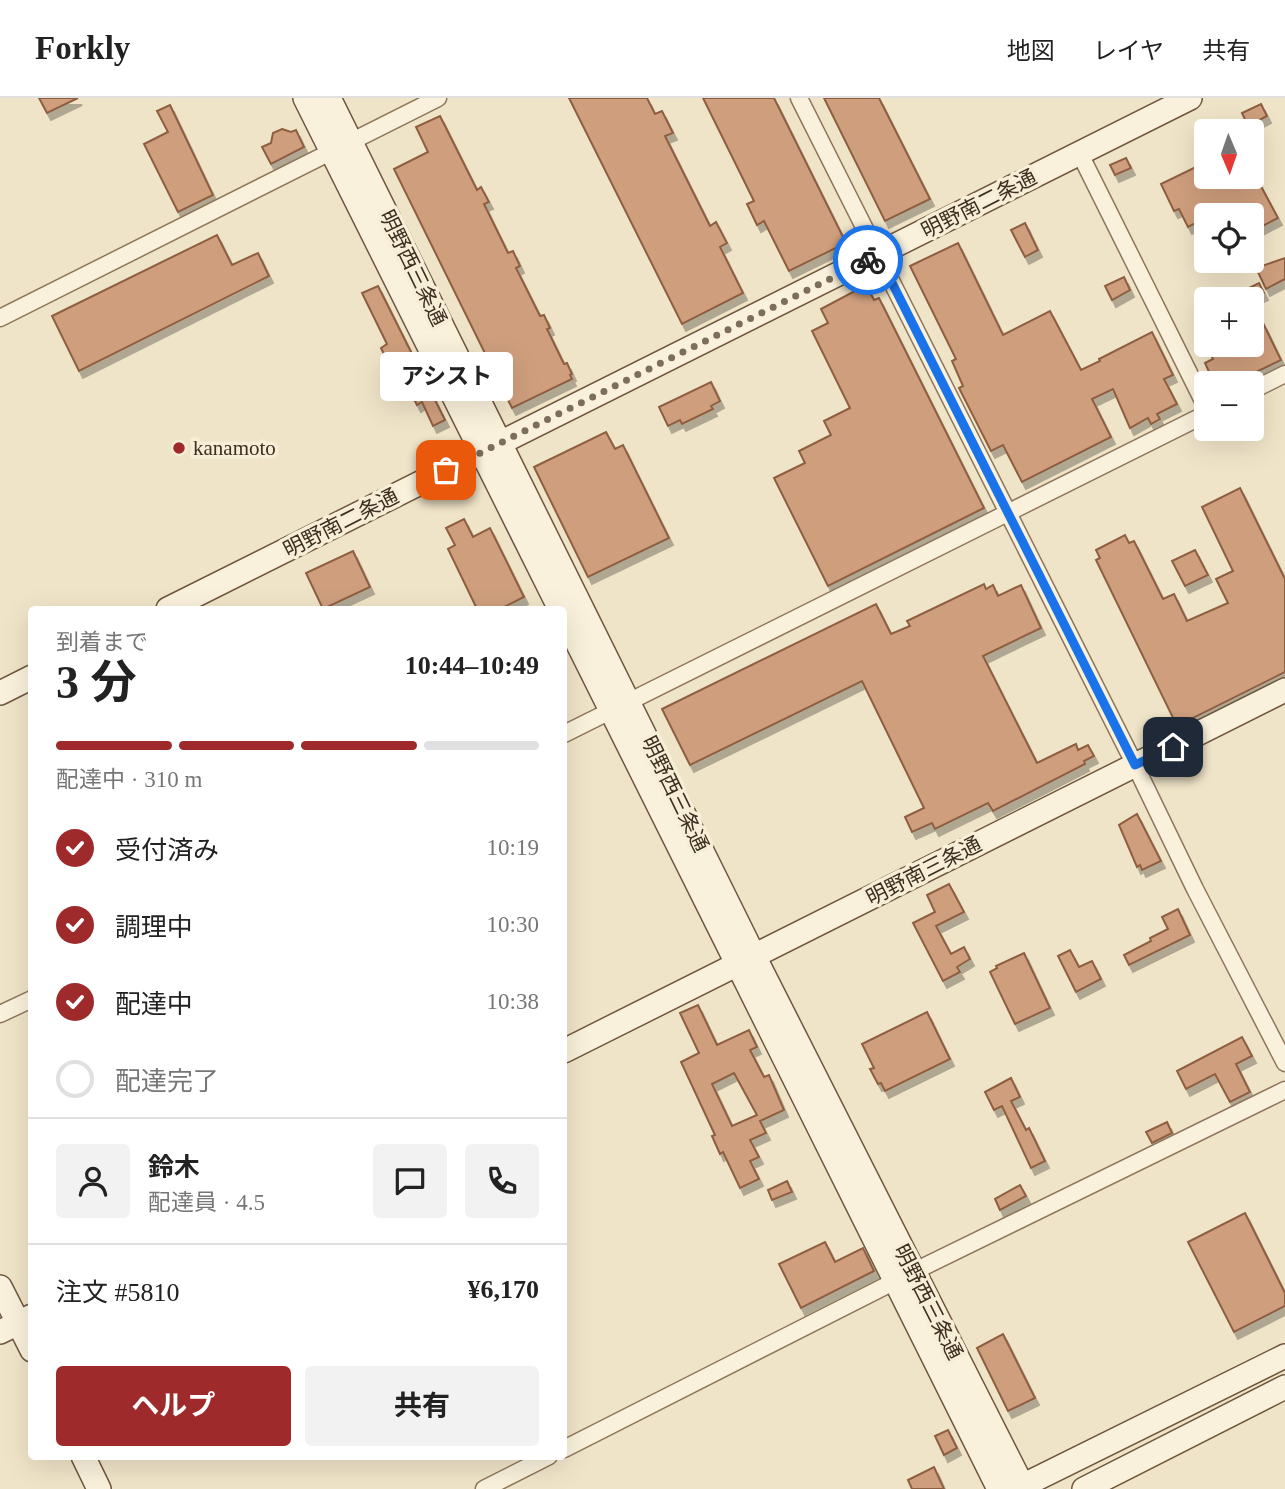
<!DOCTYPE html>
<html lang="ja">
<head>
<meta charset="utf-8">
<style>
  body { margin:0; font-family:"Times New Roman","Noto Sans JP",serif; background:#f2f2f2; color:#222; height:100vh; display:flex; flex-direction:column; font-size:26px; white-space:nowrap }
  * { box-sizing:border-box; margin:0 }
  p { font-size:23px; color:#767676 }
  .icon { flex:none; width:38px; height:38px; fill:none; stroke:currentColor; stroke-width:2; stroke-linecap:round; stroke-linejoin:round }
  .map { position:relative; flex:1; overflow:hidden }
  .panel { position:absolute; left:28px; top:508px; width:539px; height:854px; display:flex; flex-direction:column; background:#fff; border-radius:7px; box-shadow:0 7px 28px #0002 }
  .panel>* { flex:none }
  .needle { width:46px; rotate:178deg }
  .buttons { position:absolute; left:1194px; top:21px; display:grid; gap:14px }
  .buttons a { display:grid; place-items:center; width:70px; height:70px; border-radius:7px; background:#fff; box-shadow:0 7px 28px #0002; font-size:35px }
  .pin { position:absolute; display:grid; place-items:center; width:60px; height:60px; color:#fff; margin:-30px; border-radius:14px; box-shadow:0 4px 10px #0006 }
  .courier { position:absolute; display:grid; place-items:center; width:70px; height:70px; margin:-35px; border:5px solid #1a73e8; border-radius:50%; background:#fff; color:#222; box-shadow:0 2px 9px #0007 }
  .bubble { position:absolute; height:49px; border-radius:7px; background:#fff; box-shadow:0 7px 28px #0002; font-size:23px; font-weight:700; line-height:49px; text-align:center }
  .overview em { font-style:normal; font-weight:700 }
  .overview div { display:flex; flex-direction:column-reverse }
  .overview { display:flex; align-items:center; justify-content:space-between; height:119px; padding:0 28px }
  h1 { font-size:46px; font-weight:700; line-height:52px }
  .bar { display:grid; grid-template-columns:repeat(4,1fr); gap:10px 7px; align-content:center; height:84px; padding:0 28px }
  .bar i { height:9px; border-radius:5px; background:#e0e0e0 }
  .bar .on { background:#9e2a2b }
  .bar p { grid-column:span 4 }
  .line { display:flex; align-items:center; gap:18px; padding:0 28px; border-top:2px solid #e0e0e0 }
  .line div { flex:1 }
  .round { display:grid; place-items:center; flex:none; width:74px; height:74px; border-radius:7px; background:#f2f2f2 }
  ol { padding:0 28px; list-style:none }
  li { display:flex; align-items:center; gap:21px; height:77px }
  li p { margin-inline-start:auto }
  li .icon { padding:7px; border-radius:50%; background:#9e2a2b; color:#fff; stroke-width:4 }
  li:last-child { color:#767676 }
  li i { width:38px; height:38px; border:4px solid #e0e0e0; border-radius:50% }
  .primary-button { display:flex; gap:14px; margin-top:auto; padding:14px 28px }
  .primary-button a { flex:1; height:80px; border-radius:7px; background:#9e2a2b; color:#fff; font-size:28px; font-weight:700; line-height:80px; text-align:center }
  .primary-button a+a { background:#f2f2f2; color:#222 }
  header { display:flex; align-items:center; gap:42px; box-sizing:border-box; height:98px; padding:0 35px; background:#fff; border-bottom:2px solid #e0e0e0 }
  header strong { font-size:33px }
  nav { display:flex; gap:38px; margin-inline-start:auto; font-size:24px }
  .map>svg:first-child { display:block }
  .building { fill:#cf9f7d; stroke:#8d5f41; stroke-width:2; fill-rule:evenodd; filter:url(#shadow) }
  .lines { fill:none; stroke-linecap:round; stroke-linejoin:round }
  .street-casing { stroke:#8d765c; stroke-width:19 }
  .secondary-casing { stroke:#6f573f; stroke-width:26 }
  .street { stroke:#faf1dc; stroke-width:16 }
  .secondary { stroke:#faf1dc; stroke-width:23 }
  .done { stroke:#7c6e5b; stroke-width:7; stroke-dasharray:0 12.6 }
  .route { stroke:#1a73e8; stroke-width:9 }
  .poi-dot { fill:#9e2a2b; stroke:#f7eed8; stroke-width:2.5 }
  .labels { text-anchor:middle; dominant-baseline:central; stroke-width:7; stroke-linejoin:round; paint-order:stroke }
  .street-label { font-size:21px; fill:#3d2e20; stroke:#f7eed8 }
  .poi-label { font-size:21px; fill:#3d2e20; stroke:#f7eed8; text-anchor:start }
</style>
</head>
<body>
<header>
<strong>Forkly</strong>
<nav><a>地図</a><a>レイヤ</a><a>共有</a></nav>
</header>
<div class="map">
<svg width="1285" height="1391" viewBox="0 0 1285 1391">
  <defs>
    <filter id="shadow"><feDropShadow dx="4" dy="7" stdDeviation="0" flood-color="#0004"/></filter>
  </defs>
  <rect width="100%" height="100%" fill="#f0e4c8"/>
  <g class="building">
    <path d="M 39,0 L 78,0 L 47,15 Z"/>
    <path d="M 569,0 L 647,0 L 655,16 L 662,13 L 673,35 L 665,38 L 710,128 L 716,124 L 727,145 L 720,149 L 743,195 L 682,226 Z"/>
    <path d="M 703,0 L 774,0 L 846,145 L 789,173 L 764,123 L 757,127 L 747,106 L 754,103 Z"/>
    <path d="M 824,0 L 879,0 L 930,101 L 885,123 Z"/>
    <path d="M 1261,6 L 1267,18 L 1248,28 L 1242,15 Z"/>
    <path d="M 170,7 L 213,97 L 178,114 L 144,46 L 168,34 L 157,13 Z"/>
    <path d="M 440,18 L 477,92 L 481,89 L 489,104 L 484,106 L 508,155 L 513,153 L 520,168 L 516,170 L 540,218 L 544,217 L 550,230 L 547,231 L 564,266 L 567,265 L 572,276 L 570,277 L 572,281 L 512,310 L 394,71 L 428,54 L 416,29 Z"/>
    <path d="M 282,31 L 291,34 L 296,32 L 304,49 L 271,66 L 262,49 L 271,45 L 273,35 Z"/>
    <path d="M 1126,60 L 1131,70 L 1115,77 L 1110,67 Z"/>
    <path d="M 1206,64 L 1206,79 L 1256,79 L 1278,120 L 1251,134 L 1251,117 L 1206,117 L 1206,120 L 1188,129 L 1179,111 L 1174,113 L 1161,86 Z"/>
    <path d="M 1025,125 L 1038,152 L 1025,159 L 1011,132 Z"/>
    <path d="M 217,137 L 232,167 L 258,155 L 269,178 L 79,273 L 52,218 Z"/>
    <path d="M 958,145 L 1003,237 L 1050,213 L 1081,272 L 1100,263 L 1099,261 L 1152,234 L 1173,277 L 1164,281 L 1177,306 L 1157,316 L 1160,321 L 1151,326 L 1148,320 L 1130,330 L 1113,291 L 1092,301 L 1111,339 L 1022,384 L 1003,347 L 991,353 L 959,290 L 963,288 L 952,263 L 956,261 L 910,168 Z"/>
    <path d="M 1285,160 L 1285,181 L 1266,191 L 1256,170 Z"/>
    <path d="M 1124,179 L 1130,192 L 1112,202 L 1105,188 Z"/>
    <path d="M 1259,185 L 1264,195 L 1252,201 L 1247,191 Z"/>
    <path d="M 866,187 L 874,202 L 879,200 L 984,410 L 828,488 L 774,380 L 805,365 L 799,353 L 831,337 L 824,323 L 850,310 L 812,233 L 828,225 L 821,211 Z"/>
    <path d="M 378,188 L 445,322 L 433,328 L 422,304 L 417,307 L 392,258 L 386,260 L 381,250 L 387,246 L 362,195 Z"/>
    <path d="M 1263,225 L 1281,262 L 1233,285 L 1214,285 L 1205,265 L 1213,261 L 1208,251 L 1217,247 L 1251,247 L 1251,231 Z"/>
    <path d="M 711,284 L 720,303 L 711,308 L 713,311 L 682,326 L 680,322 L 668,328 L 659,309 Z"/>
    <path d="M 606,334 L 615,351 L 623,347 L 669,440 L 588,479 L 534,369 Z"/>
    <path d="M 1240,390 L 1285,481 L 1285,574 L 1177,628 L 1096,462 L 1100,460 L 1096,452 L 1125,437 L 1129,445 L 1134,443 L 1163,501 L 1174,496 L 1187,523 L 1228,505 L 1216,481 L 1233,473 L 1202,409 Z"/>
    <path d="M 464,421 L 473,439 L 490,430 L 524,499 L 500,511 L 477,511 L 448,451 L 455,447 L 446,430 Z"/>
    <path d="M 1195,452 L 1208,477 L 1185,488 L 1172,463 Z"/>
    <path d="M 353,453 L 370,489 L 323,511 L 306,475 Z"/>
    <path d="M 984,486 L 986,491 L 993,487 L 998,498 L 1021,487 L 1041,530 L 983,558 L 1037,665 L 1076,646 L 1078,652 L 1088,647 L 1094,658 L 1084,663 L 1085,666 L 993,713 L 988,705 L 935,731 L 932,725 L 912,734 L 905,719 L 924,710 L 862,583 L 690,667 L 662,611 L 876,506 L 891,536 L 910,528 L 907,523 Z"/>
    <path d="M 1137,716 L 1161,763 L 1142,772 L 1140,767 L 1137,769 L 1119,727 Z"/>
    <path d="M 949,786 L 964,814 L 936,828 L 951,856 L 964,849 L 970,861 L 957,869 L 960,874 L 943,883 L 913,825 L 935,814 L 927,797 Z"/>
    <path d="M 1178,811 L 1190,837 L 1129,867 L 1124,857 L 1151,843 L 1150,840 L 1168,831 L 1162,819 Z"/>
    <path d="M 1070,852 L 1079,869 L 1092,863 L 1101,881 L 1076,894 L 1058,858 Z"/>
    <path d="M 1024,855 L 1050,910 L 1015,926 L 990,874 L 997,870 L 996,868 Z"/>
    <path d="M 698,907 L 717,947 L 749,932 L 757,949 L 750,952 L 764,979 L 769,977 L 784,1012 L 760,1023 L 766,1035 L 750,1042 L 759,1059 L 750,1063 L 759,1081 L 740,1090 L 723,1054 L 720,1056 L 712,1038 L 715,1037 L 681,964 L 699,955 L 680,915 ZM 734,975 L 757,1017 L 732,1028 L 712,986 Z"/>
    <path d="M 927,914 L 950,961 L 885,993 L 881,985 L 878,986 L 870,971 L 874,970 L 862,946 Z"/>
    <path d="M 1242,939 L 1252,958 L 1236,966 L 1250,994 L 1230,1004 L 1215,976 L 1186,991 L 1177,973 Z"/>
    <path d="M 1011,980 L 1020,999 L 1011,1003 L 1026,1032 L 1029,1030 L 1045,1063 L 1031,1070 L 1002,1008 L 994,1012 L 985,994 Z"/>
    <path d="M 1167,1024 L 1172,1035 L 1152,1045 L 1146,1034 Z"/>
    <path d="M 787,1083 L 792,1094 L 772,1102 L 768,1092 Z"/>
    <path d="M 1020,1087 L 1026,1098 L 1000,1112 L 995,1101 Z"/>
    <path d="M 1245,1115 L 1285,1195 L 1285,1208 L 1234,1234 L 1188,1144 Z"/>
    <path d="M 825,1144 L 835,1164 L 863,1150 L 874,1173 L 801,1210 L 779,1166 Z"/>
    <path d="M 1003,1236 L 1035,1300 L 1008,1313 L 977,1250 Z"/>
    <path d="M 948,1332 L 957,1350 L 944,1357 L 935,1338 Z"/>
    <path d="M 934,1369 L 944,1391 L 912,1391 L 908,1382 Z"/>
  </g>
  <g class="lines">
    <g class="street-casing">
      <g id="street">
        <path d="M 799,0 L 1135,667 L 1195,791 L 1285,965"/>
        <path d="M 1079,54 L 1206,309"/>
        <path d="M 0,220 L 438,0"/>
        <path d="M 1251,293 L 1285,276"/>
        <path d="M 564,636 L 1206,316"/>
        <path d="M 0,916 L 32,901"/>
        <path d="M 564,1351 L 913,1174 L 1285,992"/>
        <path d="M 484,1391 L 549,1358"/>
      </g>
    </g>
    <g class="secondary-casing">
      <g id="secondary">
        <path d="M 305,0 L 560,511"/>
        <path d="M 329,0 L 754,858 L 1024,1391"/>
        <path d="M 168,511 L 1190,0"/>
        <path d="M 564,518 L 999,1391"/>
        <path d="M 0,595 L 32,579"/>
        <path d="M 564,953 L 1285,592"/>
        <path d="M 0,1189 L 32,1252"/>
        <path d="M 0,1234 L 32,1218"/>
        <path d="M 83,1358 L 99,1391"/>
        <path d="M 1016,1391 L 1285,1258"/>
        <path d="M 1084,1391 L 1285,1289"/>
      </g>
    </g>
    <use href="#street" class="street"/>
    <use href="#secondary" class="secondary"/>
  </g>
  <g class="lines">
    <path class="done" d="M 446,372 L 868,162"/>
    <path class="route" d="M 868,162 L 878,157 L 1135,667 L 1173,649"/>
  </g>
  <circle class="poi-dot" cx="179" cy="350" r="7"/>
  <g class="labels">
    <g class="street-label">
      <text transform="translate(979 106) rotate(-27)">明野南二条通</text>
      <text transform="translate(413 170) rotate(64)">明野西三条通</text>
      <text transform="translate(341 425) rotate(-27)">明野南二条通</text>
      <text transform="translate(675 696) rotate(64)">明野西三条通</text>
      <text transform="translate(924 773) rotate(-27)">明野南三条通</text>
      <text transform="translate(928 1204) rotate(63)">明野西三条通</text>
    </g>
    <g class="poi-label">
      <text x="193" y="350">kanamoto</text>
    </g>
  </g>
</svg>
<div class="buttons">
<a><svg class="needle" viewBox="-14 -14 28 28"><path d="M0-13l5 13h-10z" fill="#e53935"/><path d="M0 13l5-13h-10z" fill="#767676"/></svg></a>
<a><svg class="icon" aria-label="locate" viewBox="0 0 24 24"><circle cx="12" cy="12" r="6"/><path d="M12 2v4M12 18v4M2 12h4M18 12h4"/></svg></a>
<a>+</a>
<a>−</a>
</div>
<div class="pin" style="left:446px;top:372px;background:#ea580c"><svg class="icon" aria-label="bag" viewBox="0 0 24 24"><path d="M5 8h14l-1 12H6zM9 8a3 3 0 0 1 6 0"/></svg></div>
<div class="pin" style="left:1173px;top:649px;background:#1f2937"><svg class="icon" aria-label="home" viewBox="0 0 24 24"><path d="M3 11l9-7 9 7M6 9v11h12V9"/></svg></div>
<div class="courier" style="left:868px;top:162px"><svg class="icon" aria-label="bike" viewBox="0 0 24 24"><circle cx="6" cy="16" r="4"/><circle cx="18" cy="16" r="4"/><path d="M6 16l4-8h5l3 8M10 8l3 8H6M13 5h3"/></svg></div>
<div class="bubble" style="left:380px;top:254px;width:133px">アシスト</div>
<section class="panel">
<div class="overview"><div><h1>3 分</h1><p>到着まで</p></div><em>10:44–10:49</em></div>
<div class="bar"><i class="on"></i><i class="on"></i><i class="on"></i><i></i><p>配達中 · 310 m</p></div>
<ol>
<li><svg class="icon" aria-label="check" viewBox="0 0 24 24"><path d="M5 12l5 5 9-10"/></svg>受付済み<p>10:19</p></li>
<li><svg class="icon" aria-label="check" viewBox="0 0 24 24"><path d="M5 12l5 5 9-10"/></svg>調理中<p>10:30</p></li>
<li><svg class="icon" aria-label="check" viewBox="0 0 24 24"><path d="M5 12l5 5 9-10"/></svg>配達中<p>10:38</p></li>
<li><i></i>配達完了</li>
</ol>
<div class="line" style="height:126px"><a class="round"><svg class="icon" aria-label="person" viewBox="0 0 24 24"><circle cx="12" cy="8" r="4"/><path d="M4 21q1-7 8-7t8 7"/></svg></a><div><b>鈴木</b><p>配達員 · 4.5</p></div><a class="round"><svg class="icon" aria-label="chat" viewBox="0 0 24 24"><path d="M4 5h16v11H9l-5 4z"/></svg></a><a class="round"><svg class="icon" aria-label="phone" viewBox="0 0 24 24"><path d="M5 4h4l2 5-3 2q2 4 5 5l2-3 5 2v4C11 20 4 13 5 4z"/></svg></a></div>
<div class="line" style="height:91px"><div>注文 #5810</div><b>¥6,170</b></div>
<div class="primary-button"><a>ヘルプ</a><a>共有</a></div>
</section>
</div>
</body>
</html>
